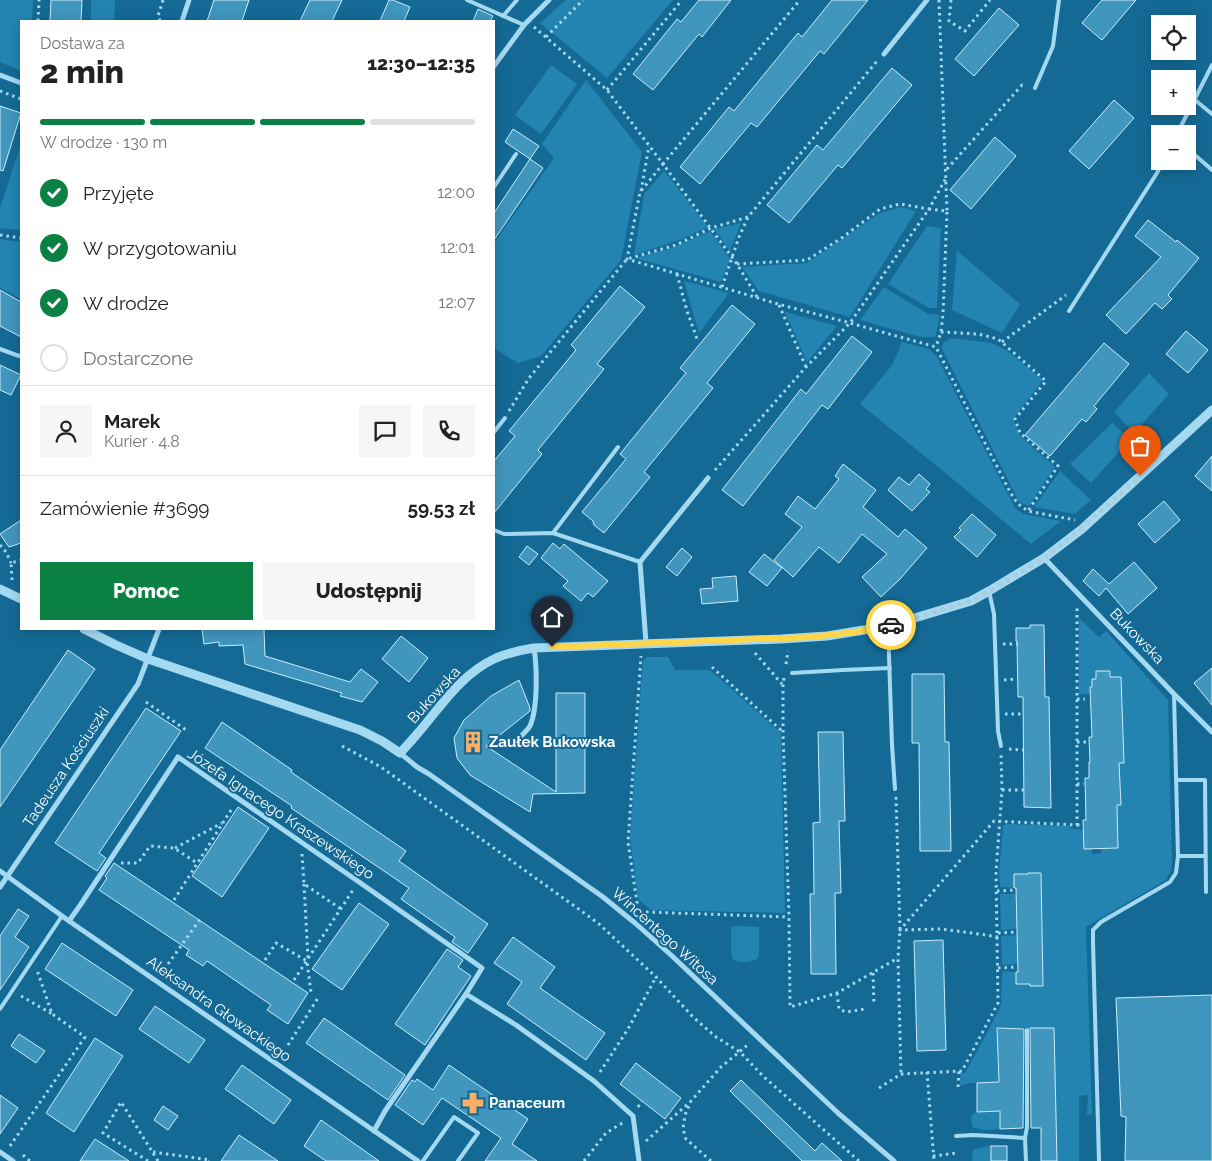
<!DOCTYPE html>
<html lang="pl">
<head>
<meta charset="utf-8">
<style>
  body { margin:0; font-family:Raleway,sans-serif; background:#f6f6f6; color:#222; height:100vh; display:flex; flex-direction:column; font-size:19px; white-space:nowrap }
  * { box-sizing:border-box; margin:0 }
  p { font-size:16px; color:#767676 }
  .icon { flex:none; width:28px; height:28px; fill:none; stroke:currentColor; stroke-width:2; stroke-linecap:round; stroke-linejoin:round }
  .map { position:relative; flex:1; overflow:hidden }
  .side { position:absolute; left:20px; top:20px; width:475px; height:610px; display:flex; flex-direction:column; background:#fff; border-radius:0px; box-shadow:0 2px 12px #0003 }
  .side>* { flex:none }
  .buttons { position:absolute; left:1151px; top:15px; display:grid; gap:10px }
  .buttons a { display:grid; place-items:center; width:45px; height:45px; border-radius:0px; background:#fff; box-shadow:0 2px 12px #0003; font-size:25px }
  .pin { position:absolute; display:grid; place-items:center; width:42px; height:42px; color:#fff; margin:-51px -21px; border-radius:50% 50% 50% 0; rotate:-45deg; box-shadow:0 0 5px #0007 }
  .pin .icon { rotate:45deg }
  .courier { position:absolute; display:grid; place-items:center; width:50px; height:50px; margin:-25px; border:4px solid #ffd54a; border-radius:50%; background:#fff; color:#222; box-shadow:0 1px 6px #0007 }
  .summary em { font-style:normal; font-weight:800 }
  .summary div { display:flex; flex-direction:column-reverse }
  .summary { display:flex; align-items:center; justify-content:space-between; height:85px; padding:0 20px }
  h1 { font-size:32px; font-weight:800; line-height:38px }
  .bar { display:grid; grid-template-columns:repeat(4,1fr); gap:8px 5px; align-content:center; height:60px; padding:0 20px }
  .bar i { height:6px; border-radius:4px; background:#e0e0e0 }
  .bar .on { background:#0b8043 }
  .bar p { grid-column:span 4 }
  .line { display:flex; align-items:center; gap:12px; padding:0 20px; border-top:1px solid #e0e0e0 }
  .line div { flex:1 }
  .round { display:grid; place-items:center; flex:none; width:52px; height:52px; border-radius:0px; background:#f6f6f6 }
  ol { padding:0 20px; list-style:none }
  li { display:flex; align-items:center; gap:15px; height:55px }
  li p { margin-inline-start:auto }
  li .icon { padding:5px; border-radius:50%; background:#0b8043; color:#fff; stroke-width:4 }
  li:last-child { color:#767676 }
  li i { width:28px; height:28px; border:2px solid #e0e0e0; border-radius:50% }
  .primary-button { display:flex; gap:10px; margin-top:auto; padding:10px 20px }
  .primary-button a { flex:1; height:58px; border-radius:0px; background:#0b8043; color:#fff; font-size:20px; font-weight:800; line-height:58px; text-align:center }
  .primary-button a+a { background:#f6f6f6; color:#222 }
  .map>svg:first-child { display:block }
  .green { fill:#2384b2 }
  .building { fill:#4196be; stroke:#cbedfd }
  .lines { fill:none; stroke-linecap:round; stroke-linejoin:round }
  .path { stroke:#a4d9f2; stroke-width:3; stroke-dasharray:2.5 4; stroke-linecap:butt }
  .service { stroke:#a4d9f2; stroke-width:4 }
  .minor { stroke:#a4d9f2; stroke-width:5 }
  .tertiary { stroke:#a4d9f2; stroke-width:9 }
  .done { stroke:#adcbda; stroke-width:5; stroke-dasharray:0 9 }
  .route { stroke:#ffd54a; stroke-width:6 }
  .labels { text-anchor:middle; dominant-baseline:central; stroke-width:4; stroke-linejoin:round; paint-order:stroke }
  .street-label { font-size:15px; fill:#fff; stroke:#146a95 }
  .poi-label { font-size:15px; font-weight:bold; fill:#fff; stroke:#146a95; text-anchor:start }
</style>
</head>
<body>
<div class="map">
<svg width="1212" height="1161" viewBox="0 0 1212 1161">
  <rect width="100%" height="100%" fill="#146a95"/>
  <g class="green">
    <path d="M 0,0 L 33,0 L 32,21 L 21,21 L 21,71 L 0,62 Z"/>
    <path d="M 91,0 L 115,0 L 114,21 L 91,21 Z"/>
    <path d="M 566,0 L 673,0 L 607,78 L 540,23 Z"/>
    <path d="M 551,65 L 577,84 L 541,134 L 515,115 Z"/>
    <path d="M 586,80 L 642,152 L 621,260 L 541,356 L 518,363 L 494,348 L 494,243 L 554,158 L 542,144 Z"/>
    <path d="M 21,144 L 21,230 L 0,228 L 0,208 Z"/>
    <path d="M 664,171 L 708,227 L 679,240 L 634,255 L 644,194 Z"/>
    <path d="M 900,207 L 916,211 L 850,317 L 759,291 L 742,267 L 807,263 L 880,213 Z"/>
    <path d="M 741,223 L 730,251 L 714,229 Z"/>
    <path d="M 927,226 L 941,228 L 937,308 L 929,308 L 888,284 Z"/>
    <path d="M 710,231 L 730,259 L 721,282 L 635,258 L 675,247 Z"/>
    <path d="M 0,239 L 21,242 L 21,299 L 0,288 Z"/>
    <path d="M 957,251 L 1020,304 L 1002,333 L 952,310 Z"/>
    <path d="M 684,281 L 729,293 L 699,333 Z"/>
    <path d="M 884,287 L 928,314 L 940,315 L 935,337 L 920,337 L 860,320 Z"/>
    <path d="M 785,312 L 837,326 L 807,362 Z"/>
    <path d="M 952,338 L 991,343 L 1006,350 L 1043,380 L 1013,419 L 1020,436 L 1055,467 L 1029,506 L 1019,502 L 942,349 L 943,343 Z"/>
    <path d="M 902,342 L 929,349 L 937,357 L 1015,508 L 1023,514 L 1061,521 L 1031,544 L 948,475 L 860,404 L 893,364 Z"/>
    <path d="M 1149,373 L 1169,394 L 1134,433 L 1114,412 Z"/>
    <path d="M 1112,423 L 1130,439 L 1091,483 L 1070,464 Z"/>
    <path d="M 1060,471 L 1091,500 L 1075,514 L 1034,507 Z"/>
    <path d="M 1079,618 L 1099,637 L 1106,631 L 1168,700 L 1172,861 L 1171,870 L 1166,880 L 1086,927 L 1092,1114 L 1087,1115 L 1088,1095 L 1079,1096 L 1079,1161 L 1057,1161 L 1038,1028 L 997,1028 L 1000,1129 L 984,1130 L 972,1127 L 971,1116 L 977,1112 L 990,1112 L 989,1101 L 977,1101 L 977,1094 L 980,1093 L 979,1083 L 970,1083 L 960,1086 L 960,1073 L 965,1073 L 987,1033 L 1001,1005 L 1002,971 L 1016,972 L 1016,984 L 1030,984 L 1030,986 L 1043,986 L 1041,873 L 1014,874 L 1014,888 L 1000,887 L 999,871 L 1003,826 L 1007,824 L 1071,826 L 1071,829 L 1079,829 L 1083,830 L 1084,849 L 1092,849 L 1092,854 L 1101,853 L 1101,848 L 1118,847 L 1117,805 L 1121,805 L 1119,763 L 1124,763 L 1110,671 L 1096,671 L 1096,679 L 1092,679 L 1092,687 L 1090,687 L 1090,694 L 1079,694 Z"/>
    <path d="M 647,657 L 668,657 L 675,670 L 710,670 L 781,733 L 785,913 L 651,910 L 638,899 L 630,837 L 643,661 Z"/>
    <path d="M 1000,894 L 1016,894 L 1017,929 L 1001,930 Z"/>
    <path d="M 736,926 L 759,927 L 759,954 L 758,958 C 752,963 740,963 733,960 L 731,953 L 731,927 Z"/>
    <path d="M 1017,935 L 1017,964 L 1002,965 L 1001,936 Z"/>
    <path d="M 991,1145 L 991,1161 L 972,1161 L 973,1150 Z"/>
  </g>
  <g class="building">
    <path d="M 51,0 L 82,0 L 81,21 L 50,21 Z"/>
    <path d="M 214,0 L 249,0 L 242,21 L 207,21 Z"/>
    <path d="M 310,0 L 342,0 L 332,21 L 300,21 Z"/>
    <path d="M 389,0 L 393,0 L 410,7 L 404,21 L 380,21 Z"/>
    <path d="M 699,0 L 731,0 L 702,37 L 699,34 L 653,90 L 633,74 L 677,19 L 681,22 Z"/>
    <path d="M 832,0 L 868,0 L 824,54 L 820,51 L 757,127 L 751,123 L 700,184 L 680,167 L 729,107 L 734,111 L 798,33 L 802,37 Z"/>
    <path d="M 1102,0 L 1136,0 L 1102,40 L 1082,23 Z"/>
    <path d="M 999,8 L 1019,25 L 974,76 L 955,59 Z"/>
    <path d="M 478,9 L 493,16 L 490,21 L 473,21 Z"/>
    <path d="M 892,68 L 912,85 L 842,168 L 838,165 L 789,223 L 767,205 L 817,145 L 823,150 Z"/>
    <path d="M 1114,100 L 1134,118 L 1089,169 L 1069,151 Z"/>
    <path d="M 0,106 L 21,113 L 3,171 L 0,170 Z"/>
    <path d="M 513,129 L 539,146 L 530,159 L 505,142 Z"/>
    <path d="M 995,137 L 1016,156 L 971,209 L 950,190 Z"/>
    <path d="M 530,159 L 543,168 L 494,240 L 494,213 Z"/>
    <path d="M 1148,220 L 1176,242 L 1177,240 L 1199,258 L 1168,295 L 1172,299 L 1162,309 L 1155,303 L 1126,334 L 1106,315 L 1161,257 L 1135,236 Z"/>
    <path d="M 620,286 L 645,307 L 597,364 L 604,369 L 538,450 L 542,454 L 494,513 L 494,461 L 515,436 L 509,431 L 576,350 L 571,345 Z"/>
    <path d="M 0,290 L 21,302 L 21,337 L 0,326 Z"/>
    <path d="M 732,305 L 755,324 L 707,383 L 713,388 L 644,472 L 650,477 L 604,533 L 594,525 L 593,521 L 582,512 L 626,459 L 620,454 L 686,373 L 680,368 Z"/>
    <path d="M 1186,331 L 1208,350 L 1188,373 L 1166,354 Z"/>
    <path d="M 852,336 L 872,352 L 828,409 L 822,405 L 743,506 L 722,490 L 801,389 L 806,394 Z"/>
    <path d="M 1104,343 L 1129,364 L 1094,406 L 1097,409 L 1086,422 L 1082,419 L 1050,456 L 1025,435 Z"/>
    <path d="M 0,365 L 21,375 L 11,395 L 0,390 Z"/>
    <path d="M 1212,456 L 1212,491 L 1195,476 Z"/>
    <path d="M 843,464 L 876,490 L 863,507 L 898,537 L 905,529 L 927,548 L 900,579 L 881,597 L 862,577 L 887,554 L 862,534 L 839,563 L 819,547 L 793,577 L 774,560 L 802,527 L 785,514 L 798,496 L 815,509 L 839,479 L 835,476 Z"/>
    <path d="M 919,474 L 930,484 L 926,489 L 930,492 L 912,511 L 888,490 L 899,477 L 909,485 Z"/>
    <path d="M 1164,501 L 1180,520 L 1155,543 L 1138,524 Z"/>
    <path d="M 972,514 L 996,535 L 977,557 L 954,537 L 961,530 L 959,528 Z"/>
    <path d="M 21,520 L 21,543 L 9,547 L 0,534 Z"/>
    <path d="M 553,543 L 560,549 L 564,544 L 608,581 L 593,597 L 588,593 L 581,601 L 563,586 L 568,581 L 541,558 Z"/>
    <path d="M 527,546 L 538,554 L 529,565 L 519,557 Z"/>
    <path d="M 682,548 L 692,557 L 677,576 L 666,567 Z"/>
    <path d="M 764,554 L 782,568 L 767,586 L 749,572 Z"/>
    <path d="M 1134,562 L 1157,588 L 1128,614 L 1106,588 L 1099,596 L 1083,581 L 1093,569 L 1109,584 Z"/>
    <path d="M 736,576 L 738,601 L 702,604 L 700,589 L 713,588 L 712,578 Z"/>
    <path d="M 1030,625 L 1044,625 L 1045,697 L 1049,697 L 1051,808 L 1024,807 L 1023,697 L 1018,697 L 1017,641 L 1016,641 L 1016,628 L 1030,628 Z"/>
    <path d="M 202,629 L 264,629 L 265,656 L 350,682 L 361,669 L 378,682 L 362,702 L 340,696 L 342,693 L 245,664 L 243,645 L 219,646 L 219,642 L 204,644 Z"/>
    <path d="M 401,636 L 428,658 L 409,682 L 382,659 Z"/>
    <path d="M 68,650 L 95,669 L 0,807 L 0,750 Z"/>
    <path d="M 1212,668 L 1212,705 L 1194,683 Z"/>
    <path d="M 1096,671 L 1110,671 L 1110,677 L 1121,677 L 1124,763 L 1119,763 L 1121,805 L 1117,805 L 1118,848 L 1084,849 L 1083,820 L 1086,820 L 1085,778 L 1089,778 L 1089,762 L 1090,762 L 1089,737 L 1092,737 L 1090,687 L 1092,687 L 1092,679 L 1096,679 Z"/>
    <path d="M 912,674 L 944,674 L 945,742 L 949,742 L 951,851 L 920,851 L 919,743 L 912,743 Z"/>
    <path d="M 519,680 L 530,708 L 530,711 L 486,746 L 556,792 L 556,693 L 585,693 L 585,793 L 533,794 L 530,812 L 470,775 L 457,758 L 454,738 L 464,720 L 491,696 Z"/>
    <path d="M 146,708 L 181,731 L 99,853 L 106,858 L 97,871 L 55,843 Z"/>
    <path d="M 222,722 L 292,770 L 291,772 L 406,851 L 399,861 L 488,924 L 468,953 L 452,942 L 455,937 L 401,899 L 409,888 L 291,808 L 292,806 L 205,748 Z"/>
    <path d="M 818,732 L 843,732 L 845,821 L 839,821 L 841,893 L 835,893 L 836,974 L 811,974 L 810,894 L 814,894 L 813,823 L 820,822 Z"/>
    <path d="M 238,807 L 269,828 L 222,897 L 192,876 Z"/>
    <path d="M 114,863 L 308,993 L 288,1024 L 267,1010 L 271,1005 L 207,961 L 203,966 L 186,955 L 189,950 L 99,890 L 107,878 L 105,876 Z"/>
    <path d="M 1028,873 L 1041,873 L 1043,986 L 1030,986 L 1030,984 L 1016,984 L 1016,972 L 1018,972 L 1016,888 L 1014,888 L 1014,874 L 1028,874 Z"/>
    <path d="M 359,903 L 389,924 L 342,990 L 312,969 Z"/>
    <path d="M 18,909 L 29,916 L 15,937 L 29,947 L 0,990 L 0,936 Z"/>
    <path d="M 513,937 L 555,967 L 540,988 L 605,1033 L 586,1060 L 507,1004 L 522,982 L 494,963 Z"/>
    <path d="M 943,940 L 946,1050 L 917,1051 L 914,941 Z"/>
    <path d="M 62,943 L 133,990 L 116,1016 L 45,969 Z"/>
    <path d="M 447,949 L 463,960 L 458,967 L 471,976 L 425,1045 L 395,1024 Z"/>
    <path d="M 1212,995 L 1212,1161 L 1125,1161 L 1126,1117 L 1121,1116 L 1116,998 Z"/>
    <path d="M 155,1006 L 205,1040 L 189,1063 L 139,1029 Z"/>
    <path d="M 324,1018 L 405,1075 L 388,1100 L 306,1043 Z"/>
    <path d="M 997,1028 L 1024,1029 L 1023,1128 L 1000,1129 L 1000,1111 L 977,1112 L 977,1083 L 999,1082 Z"/>
    <path d="M 1030,1028 L 1054,1028 L 1057,1161 L 1041,1161 L 1041,1128 L 1031,1128 Z"/>
    <path d="M 19,1034 L 45,1051 L 36,1063 L 11,1046 Z"/>
    <path d="M 95,1038 L 123,1056 L 74,1132 L 46,1113 Z"/>
    <path d="M 636,1063 L 681,1098 L 665,1119 L 620,1084 Z"/>
    <path d="M 242,1065 L 291,1100 L 274,1124 L 225,1089 Z"/>
    <path d="M 449,1065 L 528,1119 L 512,1144 L 537,1161 L 485,1161 L 501,1138 L 442,1098 L 423,1125 L 395,1105 L 412,1080 L 415,1082 L 417,1079 L 433,1090 Z"/>
    <path d="M 741,1080 L 815,1151 L 822,1143 L 842,1161 L 802,1161 L 730,1091 Z"/>
    <path d="M 0,1095 L 18,1108 L 0,1134 Z"/>
    <path d="M 163,1106 L 178,1116 L 168,1130 L 154,1120 Z"/>
    <path d="M 321,1120 L 379,1161 L 326,1161 L 304,1146 Z"/>
    <path d="M 239,1135 L 278,1161 L 221,1161 Z"/>
    <path d="M 95,1139 L 129,1161 L 80,1161 Z"/>
    <rect x="991" y="1146" width="16" height="15"/>
  </g>
  <g class="lines">
    <g class="path">
      <path d="M 939,0 L 947,211"/>
      <path d="M 951,0 L 949,21 L 965,31 L 990,0"/>
      <path d="M 38,21 L 39,0"/>
      <path d="M 160,21 L 158,16 L 163,0"/>
      <path d="M 534,27 L 607,90 L 663,164 L 640,192 L 627,259 L 778,304 L 850,323 L 936,347 L 1010,492 L 1018,504 L 1028,511 L 1075,520"/>
      <path d="M 546,37 L 583,0"/>
      <path d="M 607,90 L 682,0"/>
      <path d="M 0,91 L 21,99"/>
      <path d="M 947,169 L 1022,85 L 1025,86"/>
      <path d="M 641,191 L 649,146"/>
      <path d="M 0,235 L 21,238"/>
      <path d="M 737,264 L 807,260 L 843,237 L 880,209 L 900,204 L 929,209 L 946,178"/>
      <path d="M 677,274 L 687,311 L 697,339"/>
      <path d="M 722,287 L 739,237 L 748,217"/>
      <path d="M 757,297 L 737,264 L 663,164 L 800,0"/>
      <path d="M 779,305 L 806,367"/>
      <path d="M 941,332 L 978,334 L 998,339 L 1046,381 L 1015,419 L 1020,433 L 1058,466 L 1028,511"/>
      <path d="M 1002,342 L 1066,295"/>
      <path d="M 509,411 L 529,378 L 627,259 L 676,245 L 711,228 L 748,217 L 877,61"/>
      <path d="M 715,470 L 806,367 L 850,323 L 929,209 L 947,211 L 943,314 L 941,332 L 936,347"/>
      <path d="M 0,545 L 6,552 L 11,563"/>
      <path d="M 12,580 L 11,563 L 21,560"/>
      <path d="M 1003,644 L 1018,644"/>
      <path d="M 755,653 L 782,684"/>
      <path d="M 786,664 L 788,651"/>
      <path d="M 712,667 L 783,732"/>
      <path d="M 784,678 L 783,684 L 783,732 L 789,917 L 790,1007 L 837,993 L 898,958"/>
      <path d="M 1004,680 L 1018,679"/>
      <path d="M 1077,699 L 1085,699"/>
      <path d="M 146,702 L 186,730"/>
      <path d="M 1005,714 L 1023,714"/>
      <path d="M 1077,742 L 1089,742"/>
      <path d="M 342,746 L 381,767 L 598,923 L 656,977 L 693,1017 L 716,1037 L 740,1052 L 764,1077 L 859,1161"/>
      <path d="M 1009,749 L 1023,750"/>
      <path d="M 1077,784 L 1084,784"/>
      <path d="M 1002,790 L 1024,790"/>
      <path d="M 896,797 L 900,930 L 898,958 L 901,1074"/>
      <path d="M 1077,825 L 1082,825"/>
      <path d="M 175,848 L 222,823"/>
      <path d="M 302,854 L 304,884 L 341,909"/>
      <path d="M 121,863 L 138,863 L 150,846 L 174,848 L 197,863"/>
      <path d="M 304,884 L 308,958"/>
      <path d="M 997,891 L 1016,890"/>
      <path d="M 174,900 L 233,807"/>
      <path d="M 636,910 L 637,903 L 628,842 L 641,656"/>
      <path d="M 646,912 L 789,917"/>
      <path d="M 998,933 L 1017,932"/>
      <path d="M 998,937 L 979,934 L 941,929 L 900,930 L 994,821 L 1077,825 L 1077,607"/>
      <path d="M 265,960 L 276,943 L 307,961 L 311,993"/>
      <path d="M 168,964 L 201,918"/>
      <path d="M 998,968 L 1018,967"/>
      <path d="M 873,973 L 874,1005"/>
      <path d="M 294,980 L 353,890"/>
      <path d="M 837,993 L 839,1009 L 846,1012 L 865,1009"/>
      <path d="M 21,996 L 52,1014"/>
      <path d="M 288,1045 L 318,998"/>
      <path d="M 600,1072 L 628,1029 L 656,977"/>
      <path d="M 927,1072 L 934,1161"/>
      <path d="M 958,1087 L 959,1071"/>
      <path d="M 879,1088 L 901,1074 L 962,1071 L 998,1003 L 996,872 L 1002,790 L 1001,754"/>
      <path d="M 638,1107 L 642,1101"/>
      <path d="M 646,1141 L 690,1102"/>
      <path d="M 10,1146 L 85,1037 L 52,1014 L 37,970"/>
      <path d="M 153,1152 L 210,1160 L 209,1161"/>
      <path d="M 23,1155 L 30,1161"/>
      <path d="M 933,1156 L 957,1153"/>
      <path d="M 148,1161 L 103,1133 L 121,1102 L 158,1161"/>
      <path d="M 584,1161 L 606,1133 L 624,1122"/>
      <path d="M 711,1161 L 686,1139 L 683,1129 L 685,1115 L 691,1101 L 721,1067 L 750,1043"/>
    </g>
    <g class="service">
      <path d="M 467,0 L 524,25"/>
      <path d="M 503,16 L 517,0"/>
      <path d="M 1035,88 L 1053,46 L 1059,0"/>
      <path d="M 1195,100 L 1212,114"/>
      <path d="M 1177,134 L 1212,65"/>
      <path d="M 1188,149 L 1212,170"/>
      <path d="M 494,187 L 516,154"/>
      <path d="M 1069,311 L 1157,173 L 1163,161"/>
      <path d="M 0,349 L 19,356 L 21,355"/>
      <path d="M 494,432 L 505,418"/>
      <path d="M 494,530 L 504,534 L 553,533 L 640,562"/>
      <path d="M 553,533 L 618,447"/>
      <path d="M 989,591 L 994,614 L 998,731 L 1001,746"/>
      <path d="M 888,626 L 892,745 L 895,789"/>
      <path d="M 792,673 L 843,670 L 890,668"/>
      <path d="M 1176,780 L 1205,780 L 1206,892"/>
      <path d="M 1178,856 L 1205,856"/>
      <path d="M 0,1009 L 62,916"/>
      <path d="M 956,1136 L 973,1135 L 1025,1138 L 1027,1127 L 1027,1030"/>
      <path d="M 1025,1138 L 1026,1161"/>
      <path d="M 423,1161 L 454,1117 L 478,1133 L 458,1161"/>
      <path d="M 1099,1161 L 1093,942 L 1093,930 L 1101,922 L 1170,882 L 1176,873 L 1178,856 L 1174,694"/>
    </g>
    <g class="minor">
      <path d="M 182,21 L 189,0"/>
      <path d="M 884,54 L 927,0"/>
      <path d="M 494,66 L 524,25 L 549,0"/>
      <path d="M 0,75 L 21,83"/>
      <path d="M 1044,558 L 1174,694 L 1212,732"/>
      <path d="M 646,643 L 640,562 L 708,478"/>
      <path d="M 517,740 C 521,736 527,731 530,726 C 538,708 537,667 534,648"/>
      <path d="M 400,753 L 417,767 L 429,774 L 603,897 L 635,923 L 671,955 L 838,1113 L 894,1161"/>
      <path d="M 0,871 L 69,921 L 418,1161"/>
      <path d="M 0,887 L 138,684 L 159,629"/>
      <path d="M 69,921 L 81,904 L 178,757 L 359,882 L 482,968 L 466,994 L 516,1025 L 594,1081 L 633,1116 L 639,1161"/>
      <path d="M 374,1131 L 385,1111 L 466,994"/>
      <path d="M 0,1152 L 13,1161"/>
    </g>
    <g class="tertiary">
      <path d="M 0,589 L 21,599"/>
      <path d="M 84,629 L 116,645 L 148,659 L 360,730 L 382,741 L 400,753 C 406,747 412,740 418,733 C 442,705 461,674 496,658 C 508,653 521,650 534,648 L 781,639 L 827,636 L 888,626 L 971,601 L 989,591 L 1044,558 L 1082,529 L 1212,410"/>
    </g>
  </g>
  <g class="lines">
    <path class="done" d="M 891,625 L 971,601 L 1000,585 L 1044,558 L 1082,528 L 1140,476"/>
    <path class="route" d="M 552,647 L 812,637 L 855,632 L 891,625"/>
  </g>
  <defs>
    <g id="building-bare" transform="scale(1.725)"><path d="M-4-6H4V6H1V3H-1V6H-4ZM-2.5-4.3h1.7v1.8h-1.7ZM.8-4.3h1.7v1.8H.8ZM-2.5-1h1.7V.8h-1.7ZM.8-1h1.7V.8H.8Z" fill="#ffaf65" stroke="#146a95" stroke-width="2.5" paint-order="stroke"/></g>
    <g id="pharmacy-bare" transform="scale(1.725)"><path d="M-2-6h4v4h4v4h-4v4h-4v-4h-4v-4h4Z" fill="#ffaf65" stroke="#146a95" stroke-width="2.5" paint-order="stroke"/></g>
  </defs>
  <g fill-rule="evenodd">
    <use href="#building-bare" x="473" y="742"/>
    <use href="#pharmacy-bare" x="473" y="1103"/>
  </g>
  <g class="labels">
    <g class="street-label">
      <text transform="translate(1137 636) rotate(46)">Bukowska</text>
      <text transform="translate(434 695) rotate(-48)">Bukowska</text>
      <text transform="translate(66 767) rotate(-56)">Tadeusza Kościuszki</text>
      <text transform="translate(281 814) rotate(34)">Józefa Ignacego Kraszewskiego</text>
      <text transform="translate(665 936) rotate(42)">Wincentego Witosa</text>
      <text transform="translate(219 1009) rotate(35)">Aleksandra Głowackiego</text>
    </g>
    <g class="poi-label">
      <text x="489" y="742">Zaułek Bukowska</text>
      <text x="489" y="1103">Panaceum</text>
    </g>
  </g>
</svg>
<div class="buttons">
<a><svg class="icon" aria-label="locate" viewBox="0 0 24 24"><circle cx="12" cy="12" r="6"/><path d="M12 2v4M12 18v4M2 12h4M18 12h4"/></svg></a>
<a>+</a>
<a>−</a>
</div>
<div class="pin" style="left:1140px;top:476px;background:#ea580c"><svg class="icon" aria-label="bag" viewBox="0 0 24 24"><path d="M5 8h14l-1 12H6zM9 8a3 3 0 0 1 6 0"/></svg></div>
<div class="pin" style="left:552px;top:647px;background:#1f2937"><svg class="icon" aria-label="home" viewBox="0 0 24 24"><path d="M3 11l9-7 9 7M6 9v11h12V9"/></svg></div>
<div class="courier" style="left:891px;top:625px"><svg class="icon" aria-label="car" viewBox="0 0 24 24"><path d="M5 17H2v-5l4-1 3-4h7l3 4 3 1v5h-3M9 17h6M6 11h13"/><circle cx="7" cy="17" r="2"/><circle cx="17" cy="17" r="2"/></svg></div>
<section class="side">
<div class="summary"><div><h1>2 min</h1><p>Dostawa za</p></div><em>12:30–12:35</em></div>
<div class="bar"><i class="on"></i><i class="on"></i><i class="on"></i><i></i><p>W drodze · 130 m</p></div>
<ol>
<li><svg class="icon" aria-label="check" viewBox="0 0 24 24"><path d="M5 12l5 5 9-10"/></svg>Przyjęte<p>12:00</p></li>
<li><svg class="icon" aria-label="check" viewBox="0 0 24 24"><path d="M5 12l5 5 9-10"/></svg>W przygotowaniu<p>12:01</p></li>
<li><svg class="icon" aria-label="check" viewBox="0 0 24 24"><path d="M5 12l5 5 9-10"/></svg>W drodze<p>12:07</p></li>
<li><i></i>Dostarczone</li>
</ol>
<div class="line" style="height:90px"><a class="round"><svg class="icon" aria-label="person" viewBox="0 0 24 24"><circle cx="12" cy="8" r="4"/><path d="M4 21q1-7 8-7t8 7"/></svg></a><div><b>Marek</b><p>Kurier · 4.8</p></div><a class="round"><svg class="icon" aria-label="chat" viewBox="0 0 24 24"><path d="M4 5h16v11H9l-5 4z"/></svg></a><a class="round"><svg class="icon" aria-label="phone" viewBox="0 0 24 24"><path d="M5 4h4l2 5-3 2q2 4 5 5l2-3 5 2v4C11 20 4 13 5 4z"/></svg></a></div>
<div class="line" style="height:65px"><div>Zamówienie #3699</div><b>59.53 zł</b></div>
<div class="primary-button"><a>Pomoc</a><a>Udostępnij</a></div>
</section>
</div>
</body>
</html>
